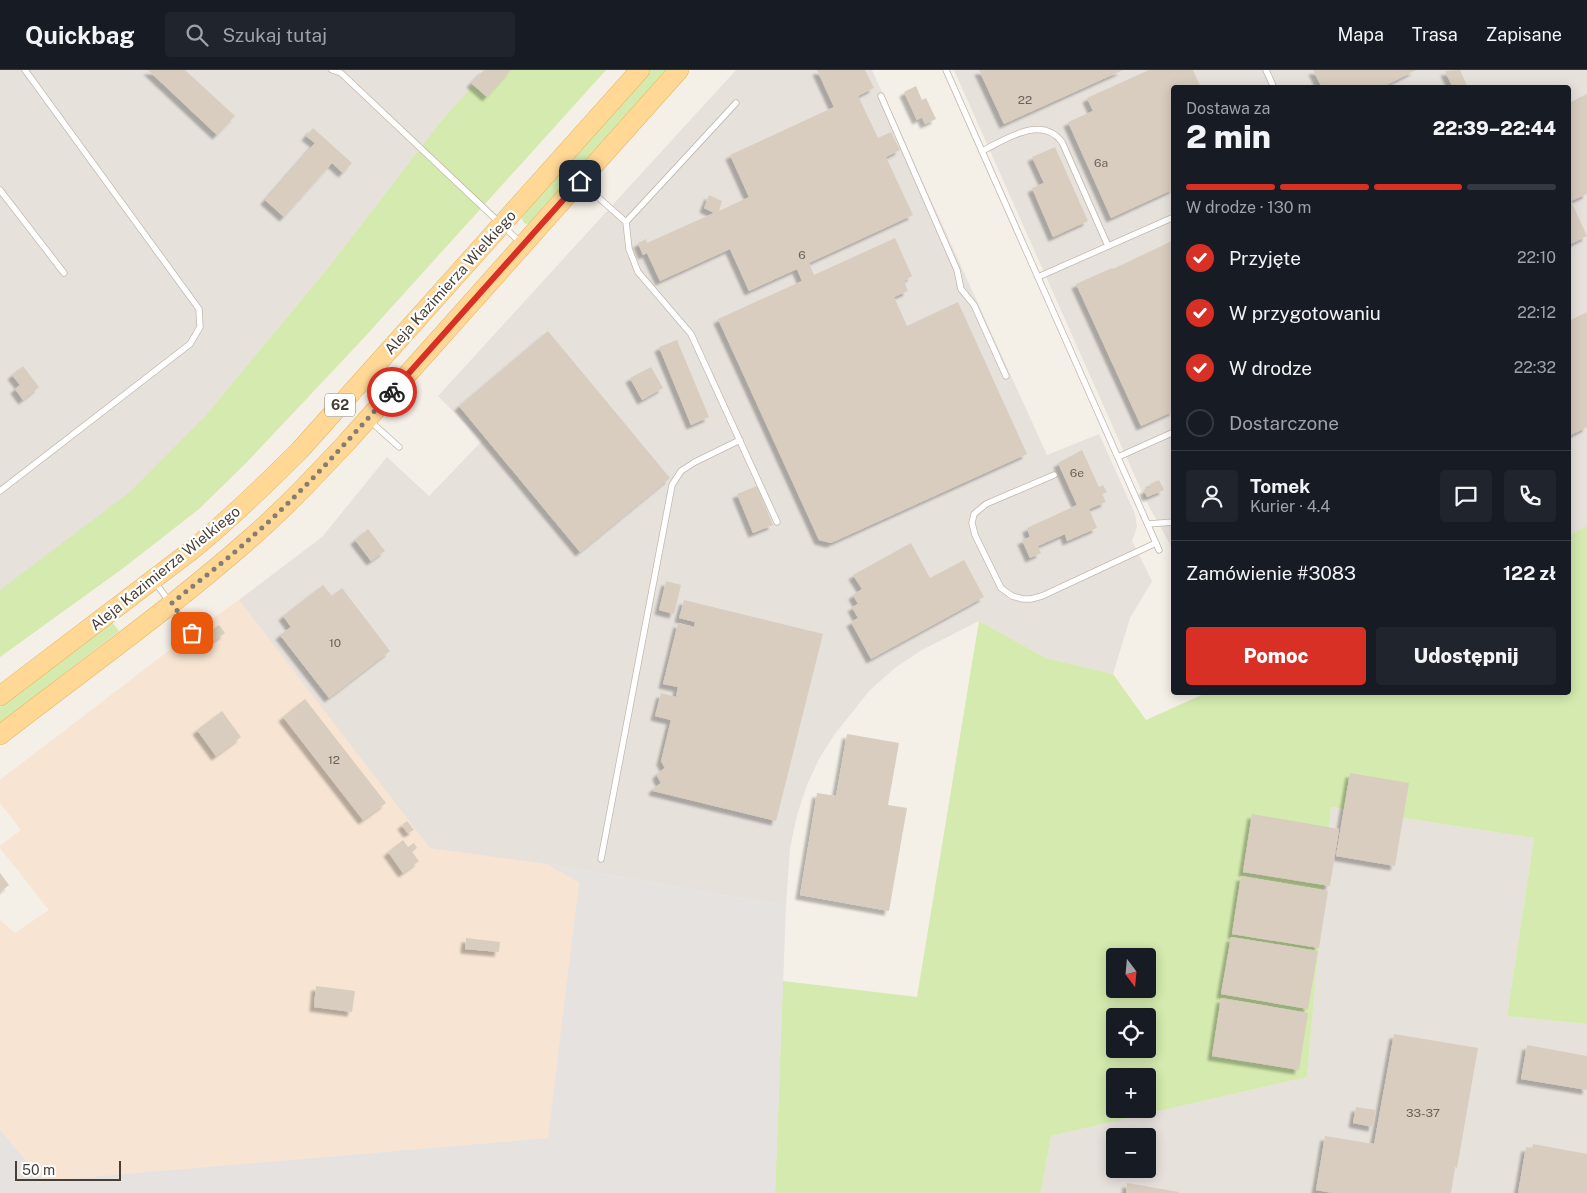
<!DOCTYPE html>
<html lang="pl">
<head>
<meta charset="utf-8">
<style>
  body { margin:0; font-family:"Public Sans",sans-serif; background:#20242c; color:#f1f3f6; height:100vh; display:flex; flex-direction:column; font-size:19px; white-space:nowrap }
  * { box-sizing:border-box; margin:0 }
  p { font-size:16px; color:#9ea1a6 }
  .icon { flex:none; width:28px; height:28px; fill:none; stroke:currentColor; stroke-width:2; stroke-linecap:round; stroke-linejoin:round }
  .map { position:relative; flex:1; overflow:hidden }
  .details { position:absolute; left:1171px; top:15px; width:400px; height:610px; display:flex; flex-direction:column; background:#171b24; border-radius:5px; box-shadow:0 2px 12px #0003 }
  .details>* { flex:none }
  .needle { width:32px; rotate:164deg }
  .fabs { position:absolute; left:1106px; top:878px; display:grid; gap:10px }
  .fabs a { display:grid; place-items:center; width:50px; height:50px; border-radius:5px; background:#171b24; box-shadow:0 2px 12px #0003; font-size:25px }
  .scale { position:absolute; left:15px; bottom:12px; width:106px; box-sizing:border-box; padding-left:5px; border:2px solid #483f36; border-top:0; font-size:14px; line-height:18px; white-space:nowrap; color:#483f36; -webkit-text-stroke:4px #fff; paint-order:stroke }
  .pin { position:absolute; display:grid; place-items:center; width:42px; height:42px; color:#fff; margin:-21px; border-radius:10px; box-shadow:0 2px 8px #0006 }
  .courier { position:absolute; display:grid; place-items:center; width:50px; height:50px; margin:-25px; border:4px solid #d93025; border-radius:50%; background:#fff; color:#222; box-shadow:0 1px 6px #0007 }
  .summary em { font-style:normal; font-weight:800 }
  .summary div { display:flex; flex-direction:column-reverse }
  .summary { display:flex; align-items:center; justify-content:space-between; height:85px; padding:0 15px }
  h1 { font-size:32px; font-weight:800; line-height:38px }
  .bar { display:grid; grid-template-columns:repeat(4,1fr); gap:8px 5px; align-content:center; height:60px; padding:0 15px }
  .bar i { height:6px; border-radius:4px; background:#363941 }
  .bar .current { background:#d93025 }
  .bar p { grid-column:span 4 }
  .line { display:flex; align-items:center; gap:12px; padding:0 15px; border-top:1px solid #363941 }
  .line div { flex:1 }
  .round { display:grid; place-items:center; flex:none; width:52px; height:52px; border-radius:5px; background:#20242c }
  ol { padding:0 15px; list-style:none }
  li { display:flex; align-items:center; gap:15px; height:55px }
  li p { margin-inline-start:auto }
  li .icon { padding:5px; border-radius:50%; background:#d93025; color:#fff; stroke-width:4 }
  li:last-child { color:#9ea1a6 }
  li i { width:28px; height:28px; border:2px solid #363941; border-radius:50% }
  .button { display:flex; gap:10px; margin-top:auto; padding:10px 15px }
  .button a { flex:1; height:58px; border-radius:5px; background:#d93025; color:#fff; font-size:20px; font-weight:800; line-height:58px; text-align:center }
  .button a+a { background:#20242c; color:#f1f3f6 }
  header { display:flex; align-items:center; gap:30px; box-sizing:border-box; height:70px; padding:0 25px; background:#171b24; border-bottom:1px solid #363941 }
  header strong { font-size:24px }
  nav { display:flex; gap:28px; margin-inline-start:auto; font-size:18px }
  .search { width:350px; height:45px; background:#20242c; display:flex; align-items:center; gap:12px; box-sizing:border-box; padding:0 18px; border-radius:5px; color:#9ea1a6; font-size:19px }
  .map>svg:first-child { display:block }
  .commercial { fill:#f7e4d2 }
  .industrial { fill:#e7e1dc; fill-rule:evenodd }
  .green { fill:#d4eaae; fill-rule:evenodd }
  .parking { fill:#e5e2df }
  .building { fill:#d9cdbf; filter:url(#shadow) }
  .lines { fill:none; stroke-linecap:round; stroke-linejoin:round }
  .lane-casing { stroke:#c3b9ac; stroke-width:7 }
  .primary-casing { stroke:#e9b561; stroke-width:20 }
  .lane { stroke:#fff; stroke-width:5.5 }
  .primary { stroke:#ffd895; stroke-width:19 }
  .done { stroke:#847d74; stroke-width:5; stroke-dasharray:0 9 }
  .route { stroke:#d93025; stroke-width:6 }
  .labels { text-anchor:middle; dominant-baseline:central; stroke-width:4.5; stroke-linejoin:round; paint-order:stroke }
  .number-label { font-size:12px; fill:#6c6258 }
  .shield { fill:#fff; stroke:#7f7972; stroke-width:1 }
  .shield-label { font-size:14px; font-weight:bold; fill:#483f36 }
  .street-label { font-size:15px; fill:#483f36; stroke:#fff }
</style>
</head>
<body>
<header>
<strong>Quickbag</strong>
<div class="search"><svg class="icon" aria-label="search" viewBox="0 0 24 24"><circle cx="10" cy="10" r="6"/><path d="M15 15l6 6"/></svg>Szukaj tutaj</div>
<nav><a>Mapa</a><a>Trasa</a><a>Zapisane</a></nav>
</header>
<div class="map">
<svg width="1587" height="1123" viewBox="0 0 1587 1123">
  <defs>
    <filter id="shadow"><feDropShadow dx="-4.5" dy="4.5" stdDeviation="1" flood-color="#0004"/></filter>
  </defs>
  <rect width="100%" height="100%" fill="#f4efe7"/>
  <path class="commercial" d="M 239,530 L 430,777 L 546,794 L 579,811 L 549,1068 L 43,1111 L 0,1060 L 0,850 L 15,863 L 49,840 L 0,778 L 0,776 L 21,760 L 0,733 L 0,710 L 192,563 Z"/>
  <g class="industrial">
    <path d="M 0,0 L 487,0 L 441,51 L 331,194 L 206,345 L 131,422 L 96,453 L 0,523 Z"/>
    <path d="M 736,0 L 872,0 L 1047,385 L 1099,364 L 1135,444 L 1137,457 L 1132,471 L 1152,511 L 1130,548 L 1113,604 L 1046,588 L 979,551 L 920,581 L 895,598 L 870,620 L 834,665 L 819,689 L 807,715 L 797,745 L 790,778 L 786,836 L 546,794 L 430,778 L 239,530 L 322,467 L 387,387 L 429,426 L 482,371 L 438,326 Z"/>
    <path d="M 954,0 L 1587,0 L 1587,456 L 1569,465 L 1569,18 L 1174,18 L 1174,482 L 1145,429 Z"/>
    <path d="M 1331,737 L 1534,768 L 1507,946 L 1587,954 L 1587,1123 L 1041,1123 L 1051,1066 L 1307,1007 ZM 1115,1066 L 1148,1066 L 1148,1099 L 1115,1099 Z"/>
  </g>
  <g class="green">
    <path d="M 487,0 L 606,0 L 361,271 L 247,392 L 199,439 L 122,499 L 0,587 L 0,520 L 130,422 L 206,345 L 331,194 L 441,51 Z"/>
    <path d="M 650,0 L 668,0 L 530,153 L 527,154 L 524,153 L 521,147 L 526,139 Z"/>
    <path d="M 1587,456 L 1587,954 L 1507,946 L 1534,768 L 1331,737 L 1307,1007 L 1051,1066 L 1041,1123 L 775,1123 L 783,911 L 917,927 L 979,551 L 1046,588 L 1113,604 L 1146,650 L 1206,623 L 1569,622 L 1569,465 ZM 1115,886 L 1148,886 L 1148,919 L 1115,919 ZM 1115,946 L 1148,946 L 1148,979 L 1115,979 ZM 1115,1006 L 1148,1006 L 1148,1039 L 1115,1039 Z"/>
    <path d="M 112,552 L 119,561 L 0,653 L 0,637 Z"/>
  </g>
  <path class="parking" d="M 546,794 L 786,836 L 775,1123 L 0,1123 L 0,1060 L 43,1111 L 548,1068 L 579,812 Z"/>
  <g class="building">
    <path d="M 148,0 L 185,0 L 235,46 L 217,65 Z"/>
    <path d="M 484,0 L 511,0 L 487,27 L 471,13 Z"/>
    <path d="M 817,0 L 865,0 L 874,18 L 858,26 L 878,68 L 891,62 L 900,80 L 886,87 L 913,145 L 809,193 L 814,205 L 895,168 L 912,206 L 904,211 L 908,221 L 894,227 L 907,256 L 958,232 L 1027,384 L 831,473 L 819,470 L 718,249 L 802,211 L 797,199 L 749,221 L 730,179 L 660,211 L 647,183 L 643,185 L 638,173 L 646,169 L 647,173 L 714,143 L 704,138 L 709,125 L 722,131 L 719,141 L 749,127 L 730,85 L 834,37 Z"/>
    <path d="M 979,0 L 1123,0 L 1004,54 Z"/>
    <path d="M 1149,0 L 1193,0 L 1201,18 L 1174,18 L 1174,119 L 1111,148 L 1068,52 L 1093,41 L 1087,28 Z"/>
    <path d="M 1313,0 L 1416,0 L 1381,18 L 1322,18 Z"/>
    <path d="M 1460,0 L 1468,18 L 1453,18 L 1445,1 Z"/>
    <path d="M 916,16 L 922,30 L 926,28 L 936,49 L 925,54 L 922,47 L 917,50 L 904,22 Z"/>
    <path d="M 1587,24 L 1587,124 L 1571,131 L 1587,166 L 1569,175 L 1569,33 Z"/>
    <path d="M 313,58 L 352,93 L 343,103 L 332,93 L 284,147 L 265,130 L 315,73 L 306,66 Z"/>
    <path d="M 1055,77 L 1088,151 L 1053,167 L 1032,118 L 1044,113 L 1032,87 Z"/>
    <path d="M 1174,170 L 1174,341 L 1141,356 L 1076,214 L 1112,198 L 1113,199 Z"/>
    <path d="M 1587,242 L 1587,357 L 1569,366 L 1569,251 Z"/>
    <path d="M 548,261 L 670,408 L 580,482 L 459,336 Z"/>
    <path d="M 677,270 L 709,347 L 691,355 L 659,277 Z"/>
    <path d="M 23,296 L 39,317 L 23,330 L 15,319 L 20,315 L 12,305 Z"/>
    <path d="M 651,297 L 663,318 L 642,330 L 630,308 Z"/>
    <path d="M 1082,380 L 1099,417 L 1103,415 L 1107,422 L 1102,424 L 1106,432 L 1089,439 L 1097,458 L 1067,471 L 1065,464 L 1038,476 L 1041,483 L 1030,488 L 1022,470 L 1030,467 L 1027,458 L 1077,435 L 1058,393 Z"/>
    <path d="M 1159,410 L 1164,420 L 1147,427 L 1144,420 L 1151,417 L 1150,414 Z"/>
    <path d="M 757,416 L 773,455 L 753,463 L 737,424 Z"/>
    <path d="M 368,459 L 385,481 L 371,491 L 355,470 Z"/>
    <path d="M 911,473 L 930,508 L 964,490 L 984,527 L 871,589 L 851,552 L 858,548 L 852,537 L 858,534 L 853,525 L 862,519 L 853,505 Z"/>
    <path d="M 666,511 L 681,515 L 674,544 L 659,540 Z"/>
    <path d="M 323,515 L 332,526 L 342,518 L 390,581 L 329,628 L 280,565 L 291,557 L 283,546 Z"/>
    <path d="M 684,530 L 823,564 L 776,751 L 653,721 L 654,718 L 661,713 L 657,706 L 658,703 L 665,698 L 661,691 L 671,650 L 655,646 L 661,623 L 676,627 L 678,617 L 663,614 L 678,553 L 694,557 L 695,552 L 679,548 Z"/>
    <path d="M 219,555 L 225,563 L 214,571 L 208,563 Z"/>
    <path d="M 305,629 L 386,733 L 363,750 L 283,647 Z"/>
    <path d="M 222,641 L 241,667 L 216,686 L 197,660 Z"/>
    <path d="M 847,664 L 899,673 L 888,735 L 907,738 L 889,841 L 800,825 L 817,723 L 836,726 Z"/>
    <path d="M 1350,703 L 1409,713 L 1395,796 L 1336,786 Z"/>
    <path d="M 1252,744 L 1339,759 L 1330,816 L 1243,802 Z"/>
    <path d="M 407,751 L 414,760 L 408,763 L 402,755 Z"/>
    <path d="M 403,770 L 408,777 L 414,773 L 417,778 L 412,782 L 419,791 L 403,803 L 388,782 Z"/>
    <path d="M 0,803 L 9,815 L 0,822 Z"/>
    <path d="M 1241,806 L 1328,821 L 1319,878 L 1232,864 Z"/>
    <path d="M 1231,867 L 1318,881 L 1308,939 L 1221,924 Z"/>
    <path d="M 466,868 L 500,872 L 499,882 L 465,879 Z"/>
    <path d="M 316,916 L 355,921 L 352,942 L 314,937 Z"/>
    <path d="M 1221,928 L 1308,943 L 1299,1000 L 1212,986 Z"/>
    <path d="M 1394,964 L 1478,978 L 1457,1098 L 1455,1097 L 1451,1123 L 1333,1123 L 1316,1120 L 1325,1066 L 1374,1074 Z"/>
    <path d="M 1527,975 L 1587,986 L 1587,1020 L 1521,1009 Z"/>
    <path d="M 1356,1037 L 1376,1040 L 1373,1057 L 1353,1053 Z"/>
    <path d="M 1533,1074 L 1587,1084 L 1587,1123 L 1518,1123 L 1526,1077 L 1532,1078 Z"/>
    <path d="M 1127,1113 L 1179,1122 L 1179,1123 L 1126,1123 Z"/>
  </g>
  <g class="lines">
    <g class="lane-casing">
      <g id="lane">
        <path d="M 332,0 L 341,3 L 522,174"/>
        <path d="M 946,0 L 1159,480"/>
        <path d="M 1266,0 L 1274,18"/>
        <path d="M 881,26 L 957,200 L 961,219 L 974,235 L 1006,306"/>
        <path d="M 736,33 L 626,152 L 629,179 L 638,202 L 691,264 L 777,452"/>
        <path d="M 982,81 C 1005,70 1041,44 1062,72 L 1108,176"/>
        <path d="M 582,113 L 626,152"/>
        <path d="M 0,120 L 64,203"/>
        <path d="M 1038,207 L 1174,147"/>
        <path d="M 369,350 L 399,377"/>
        <path d="M 1118,387 L 1174,362"/>
        <path d="M 1054,405 L 986,434 L 974,444 L 972,453 L 975,465 L 1001,518 L 1012,526 L 1023,529 L 1031,529 L 1042,526 L 1156,473"/>
        <path d="M 0,421 L 190,274 L 200,257 L 199,239 L 25,0"/>
        <path d="M 1148,454 L 1174,452"/>
        <path d="M 155,512 L 192,563"/>
        <path d="M 601,789 L 672,415 L 681,401 L 695,392 L 740,370"/>
      </g>
    </g>
    <g class="primary-casing">
      <g id="primary">
        <path d="M 0,626 L 192,480 C 230,449 265,415 300,380 L 640,0"/>
        <path d="M 0,665 C 85,599 173,537 253,466 C 286,437 316,405 347,372 L 679,0"/>
      </g>
    </g>
    <use href="#lane" class="lane"/>
    <use href="#primary" class="primary"/>
  </g>
  <g class="lines">
    <path class="done" d="M 192,563 L 172,533 C 199,511 228,489 254,465 C 304,421 347,371 392,322"/>
    <path class="route" d="M 392,322 L 580,111"/>
  </g>
  <g class="labels">
    <g class="number-label">
      <text x="1025" y="30">22</text>
      <text x="1101" y="93">6a</text>
      <text x="802" y="185">6</text>
      <text x="1077" y="403">6e</text>
      <text x="335" y="573">10</text>
      <text x="334" y="690">12</text>
      <text x="1423" y="1043">33-37</text>
    </g>
    <rect class="shield" x="325" y="323.5" width="30" height="23" rx="4"/>
    <g class="shield-label">
      <text x="340" y="335">62</text>
    </g>
    <g class="street-label">
      <text transform="translate(450 212) rotate(-48)">Aleja Kazimierza Wielkiego</text>
      <text transform="translate(165 498) rotate(-39)">Aleja Kazimierza Wielkiego</text>
    </g>
  </g>
</svg>
<div class="fabs">
<a><svg class="needle" viewBox="-14 -14 28 28"><path d="M0-13l5 13h-10z" fill="#e53935"/><path d="M0 13l5-13h-10z" fill="#9ea1a6"/></svg></a>
<a><svg class="icon" aria-label="locate" viewBox="0 0 24 24"><circle cx="12" cy="12" r="6"/><path d="M12 2v4M12 18v4M2 12h4M18 12h4"/></svg></a>
<a>+</a>
<a>−</a>
</div>
<div class="scale">50 m</div>
<div class="pin" style="left:192px;top:563px;background:#ea580c"><svg class="icon" aria-label="bag" viewBox="0 0 24 24"><path d="M5 8h14l-1 12H6zM9 8a3 3 0 0 1 6 0"/></svg></div>
<div class="pin" style="left:580px;top:111px;background:#1f2937"><svg class="icon" aria-label="home" viewBox="0 0 24 24"><path d="M3 11l9-7 9 7M6 9v11h12V9"/></svg></div>
<div class="courier" style="left:392px;top:322px"><svg class="icon" aria-label="bike" viewBox="0 0 24 24"><circle cx="6" cy="16" r="4"/><circle cx="18" cy="16" r="4"/><path d="M6 16l4-8h5l3 8M10 8l3 8H6M13 5h3"/></svg></div>
<section class="details">
<div class="summary"><div><h1>2 min</h1><p>Dostawa za</p></div><em>22:39–22:44</em></div>
<div class="bar"><i class="current"></i><i class="current"></i><i class="current"></i><i></i><p>W drodze · 130 m</p></div>
<ol>
<li><svg class="icon" aria-label="check" viewBox="0 0 24 24"><path d="M5 12l5 5 9-10"/></svg>Przyjęte<p>22:10</p></li>
<li><svg class="icon" aria-label="check" viewBox="0 0 24 24"><path d="M5 12l5 5 9-10"/></svg>W przygotowaniu<p>22:12</p></li>
<li><svg class="icon" aria-label="check" viewBox="0 0 24 24"><path d="M5 12l5 5 9-10"/></svg>W drodze<p>22:32</p></li>
<li><i></i>Dostarczone</li>
</ol>
<div class="line" style="height:90px"><a class="round"><svg class="icon" aria-label="person" viewBox="0 0 24 24"><circle cx="12" cy="8" r="4"/><path d="M4 21q1-7 8-7t8 7"/></svg></a><div><b>Tomek</b><p>Kurier · 4.4</p></div><a class="round"><svg class="icon" aria-label="chat" viewBox="0 0 24 24"><path d="M4 5h16v11H9l-5 4z"/></svg></a><a class="round"><svg class="icon" aria-label="phone" viewBox="0 0 24 24"><path d="M5 4h4l2 5-3 2q2 4 5 5l2-3 5 2v4C11 20 4 13 5 4z"/></svg></a></div>
<div class="line" style="height:65px"><div>Zamówienie #3083</div><b>122 zł</b></div>
<div class="button"><a>Pomoc</a><a>Udostępnij</a></div>
</section>
</div>
</body>
</html>
